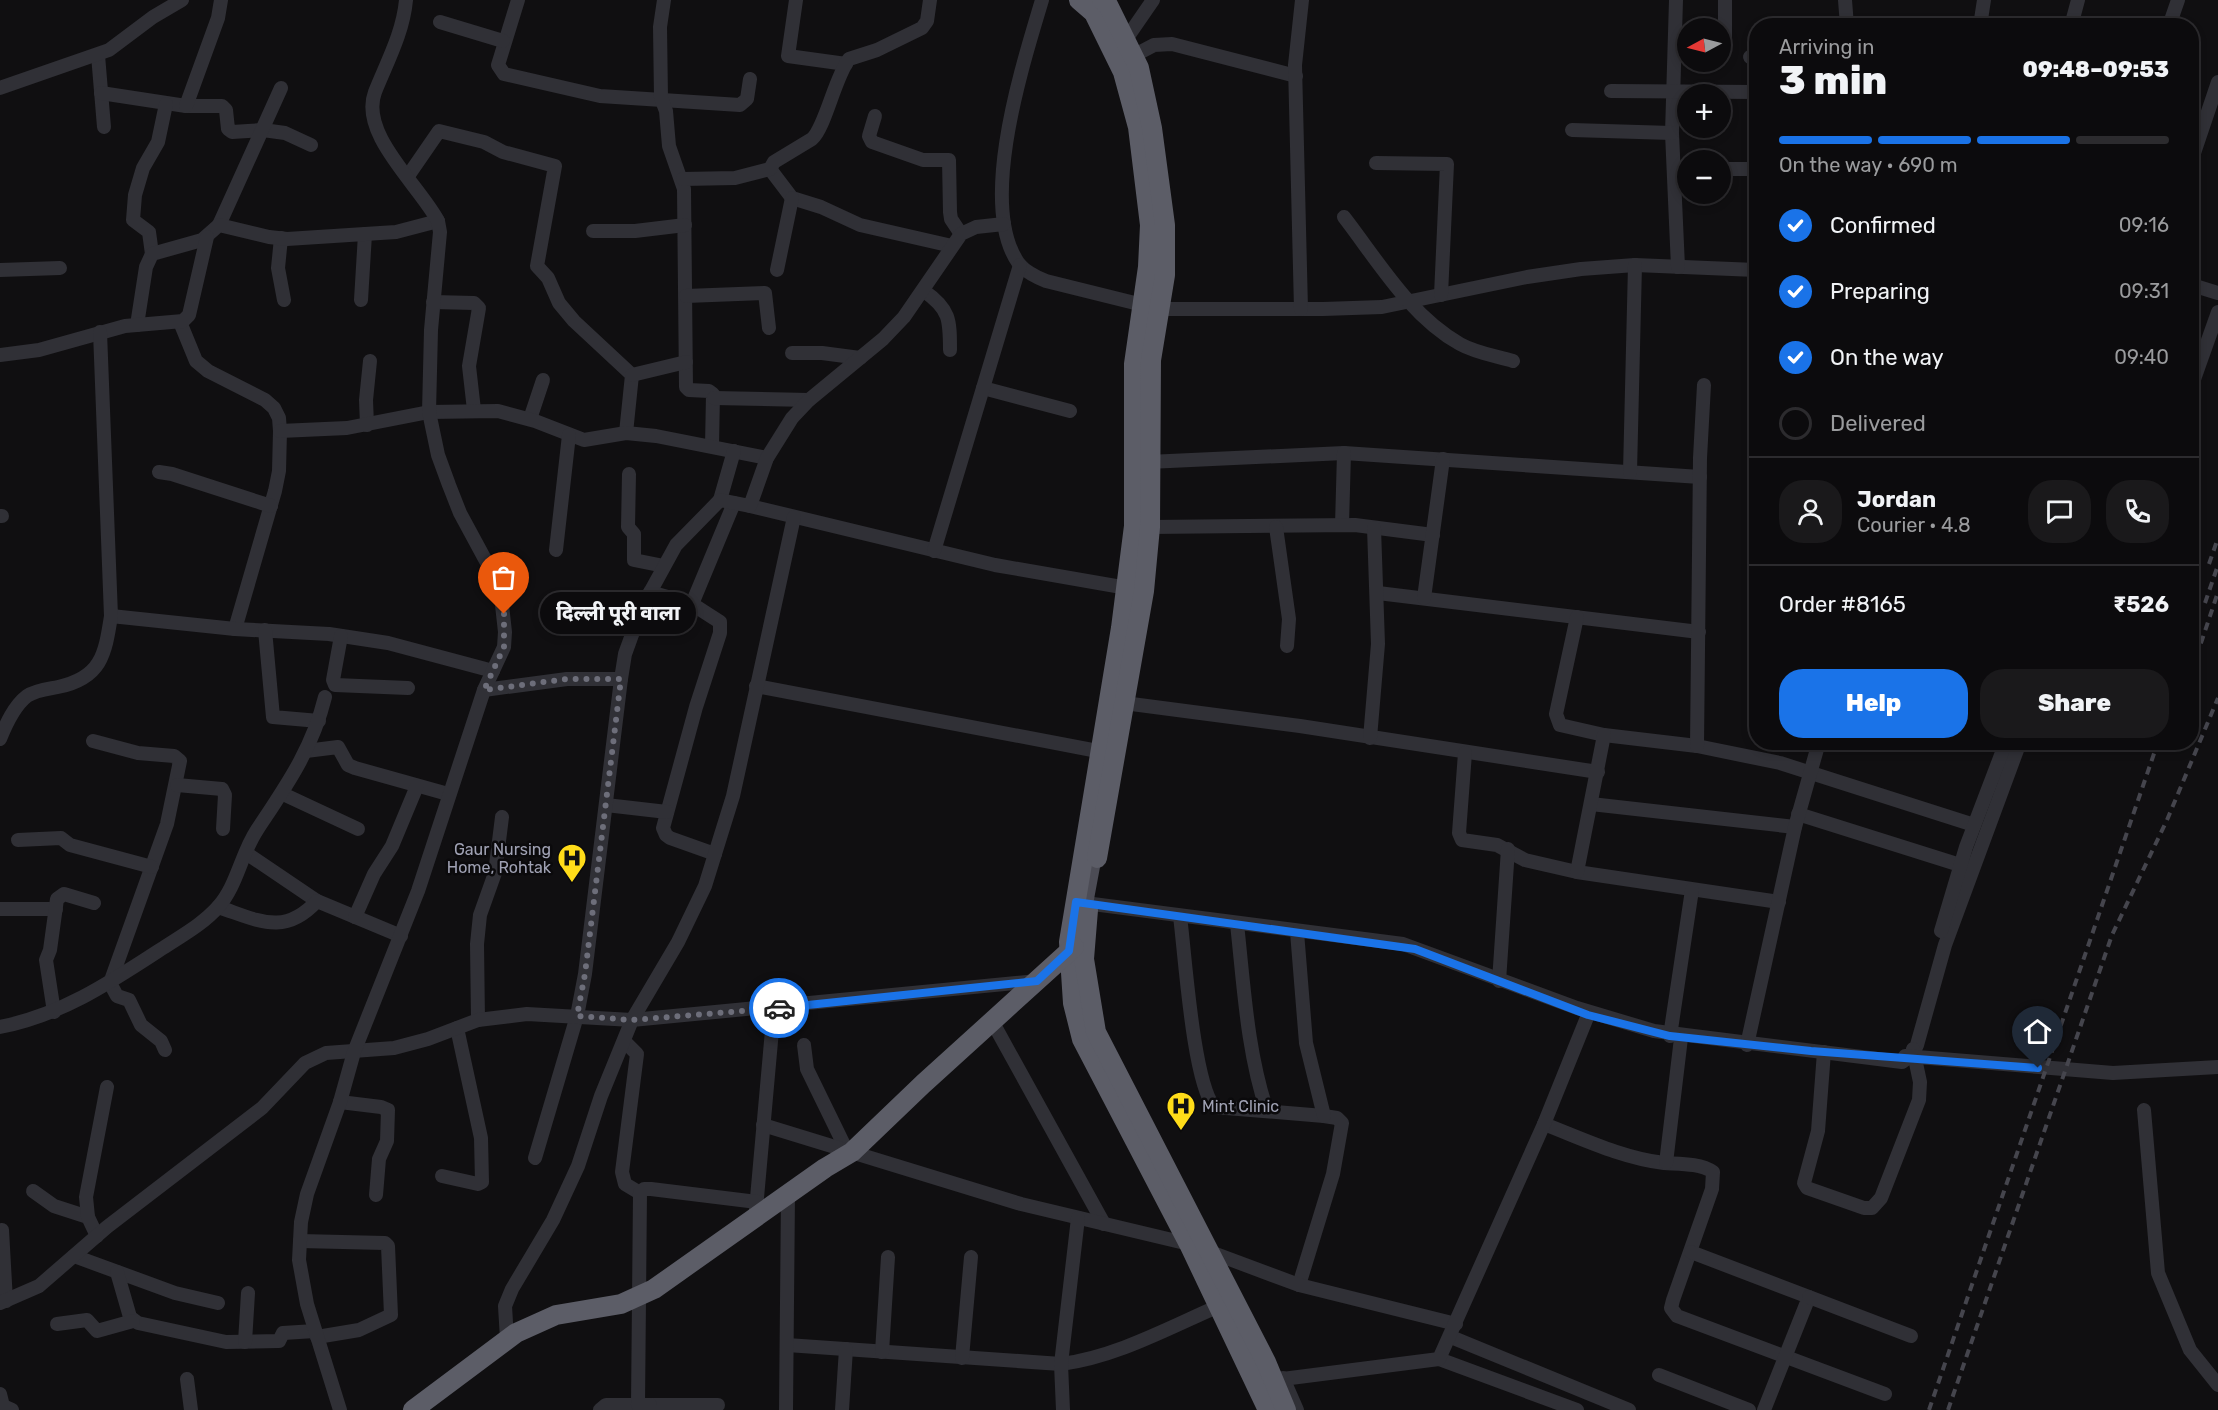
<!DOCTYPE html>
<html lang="en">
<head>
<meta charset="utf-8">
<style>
  body { margin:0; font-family:Rubik,"Noto Sans Devanagari",sans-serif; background:#1a191b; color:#f1f3f6; height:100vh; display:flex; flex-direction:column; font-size:22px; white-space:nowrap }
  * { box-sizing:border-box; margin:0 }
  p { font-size:20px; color:#9a9b9d }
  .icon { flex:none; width:33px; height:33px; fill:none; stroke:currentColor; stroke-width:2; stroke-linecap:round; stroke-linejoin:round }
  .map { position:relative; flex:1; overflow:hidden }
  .details { position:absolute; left:1749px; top:18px; width:450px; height:732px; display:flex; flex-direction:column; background:#0c0b0d; border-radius:24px; box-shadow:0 3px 9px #0003,0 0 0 2px #2c2b2e }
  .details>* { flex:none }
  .needle { width:39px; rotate:263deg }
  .buttons { position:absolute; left:1677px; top:18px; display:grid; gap:12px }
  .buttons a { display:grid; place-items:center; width:54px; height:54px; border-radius:50%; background:#0c0b0d; box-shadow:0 3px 9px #0003,0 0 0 2px #2c2b2e; font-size:30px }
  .pin { position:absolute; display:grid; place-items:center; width:51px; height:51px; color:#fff; margin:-62px -26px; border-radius:50% 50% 50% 0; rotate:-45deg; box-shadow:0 0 6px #0007 }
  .pin .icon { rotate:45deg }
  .courier { position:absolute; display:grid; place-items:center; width:60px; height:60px; margin:-30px; border:4px solid #1a73e8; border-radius:50%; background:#fff; color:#222; box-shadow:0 2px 8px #0007 }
  .bubble { position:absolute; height:42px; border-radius:21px; background:#0c0b0d; box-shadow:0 3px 9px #0003,0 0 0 2px #2c2b2e; font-size:20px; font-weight:800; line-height:42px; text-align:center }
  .head em { font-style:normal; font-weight:800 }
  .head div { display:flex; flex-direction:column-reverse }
  .head { display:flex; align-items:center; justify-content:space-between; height:102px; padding:0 30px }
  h1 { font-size:39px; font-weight:800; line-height:45px }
  .bar { display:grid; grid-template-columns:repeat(4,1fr); gap:9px 6px; align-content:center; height:72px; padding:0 30px }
  .bar i { height:8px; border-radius:4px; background:#2c2b2e }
  .bar .selected { background:#1a73e8 }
  .bar p { grid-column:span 4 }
  .line { display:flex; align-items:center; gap:15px; padding:0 30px; border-top:2px solid #2c2b2e }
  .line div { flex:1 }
  .round { display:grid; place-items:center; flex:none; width:63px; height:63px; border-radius:24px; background:#1a191b }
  ol { padding:0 30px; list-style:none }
  li { display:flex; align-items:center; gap:18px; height:66px }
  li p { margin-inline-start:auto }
  li .icon { padding:6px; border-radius:50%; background:#1a73e8; color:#fff; stroke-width:4 }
  li:last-child { color:#9a9b9d }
  li i { width:33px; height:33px; border:3px solid #2c2b2e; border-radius:50% }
  .action { display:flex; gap:12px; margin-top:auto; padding:12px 30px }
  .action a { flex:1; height:69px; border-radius:24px; background:#1a73e8; color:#fff; font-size:24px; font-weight:800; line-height:69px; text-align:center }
  .action a+a { background:#1a191b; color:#f1f3f6 }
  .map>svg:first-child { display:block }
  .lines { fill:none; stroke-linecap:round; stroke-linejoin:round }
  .minor { stroke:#303036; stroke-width:14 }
  .major { stroke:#4c4c55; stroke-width:16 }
  .highway { stroke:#5c5d67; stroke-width:20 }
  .rail { stroke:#45454d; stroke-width:4; stroke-dasharray:8 6; stroke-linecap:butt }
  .done { stroke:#6d6e7a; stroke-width:6; stroke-dasharray:0 10.8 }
  .route { stroke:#1a73e8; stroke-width:8 }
  .labels { text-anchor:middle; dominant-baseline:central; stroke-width:5; stroke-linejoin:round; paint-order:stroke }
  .poi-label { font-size:16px; fill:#9fa1b3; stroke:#0b0a0c; text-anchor:end }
</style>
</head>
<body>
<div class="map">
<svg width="2218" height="1410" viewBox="0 0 2218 1410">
  <rect width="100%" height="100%" fill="#100f11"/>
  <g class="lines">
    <g class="minor">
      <path d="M 518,0 L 498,65 L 504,74 L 600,96 L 740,105 L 747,99 L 750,79"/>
      <path d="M 664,0 L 660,27 L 661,98 L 666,111 L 669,146 L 684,189 L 686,387 L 689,390 L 709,391 L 713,394 L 712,446"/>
      <path d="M 796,0 L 788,56 L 846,64"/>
      <path d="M 1042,0 C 1023,64 977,205 1019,264 C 1026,272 1036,277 1046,281 L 1159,309 L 1323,309 L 1382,307 L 1527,277 L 1581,269 L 1635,265 L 1756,270"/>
      <path d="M 1676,0 L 1672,133 L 1678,267"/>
      <path d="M 1845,0 L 1847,26"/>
      <path d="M 440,22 L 503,41"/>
      <path d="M 1980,26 L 1984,0"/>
      <path d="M 2071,26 L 2078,0"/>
      <path d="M 2169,26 L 2178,0"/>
      <path d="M 1122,45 L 1153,0"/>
      <path d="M 1725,47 L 1725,0"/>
      <path d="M 98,55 L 104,127"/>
      <path d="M 1133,56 L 1154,45 L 1172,44 L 1296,76"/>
      <path d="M 1750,57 L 1756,58"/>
      <path d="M 0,88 L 109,50 L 153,17 L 182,0"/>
      <path d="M 1611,91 L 1756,92"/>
      <path d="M 101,93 L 186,106 L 222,106 L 226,110 L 228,129 L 232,132 L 263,130 L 285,133 L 311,145"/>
      <path d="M 186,106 L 218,18 L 221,0"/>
      <path d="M 875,116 L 869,136 L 872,142 L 923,160 L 949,160 L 950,212 L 951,219 L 961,234"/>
      <path d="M 1572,130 L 1672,133"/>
      <path d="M 2192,159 L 2218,82"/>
      <path d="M 1376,163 L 1447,164 L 1441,295"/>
      <path d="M 770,169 L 792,198 L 821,207 L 860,225 L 952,246"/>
      <path d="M 1720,169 L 1750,169"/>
      <path d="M 408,176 L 439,131 L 484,142 L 503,152 L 555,166 L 537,266 L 548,278 L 559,303 L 574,321 L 632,375 L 626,433"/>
      <path d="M 683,179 L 735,178 L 770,169 L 774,162 L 812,139 C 825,128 835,77 849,59 L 877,50 L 922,28 L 927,21 L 930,0"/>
      <path d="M 1344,217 C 1378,261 1410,316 1460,344 C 1476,353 1496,356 1513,361"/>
      <path d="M 219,225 L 281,88"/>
      <path d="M 593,231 L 635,231 L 685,225"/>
      <path d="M 281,238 L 278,268 L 284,300"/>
      <path d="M 152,254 L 149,232 L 133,220 L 135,195 L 143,168 L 158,142 L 166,104"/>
      <path d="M 0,270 L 60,268"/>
      <path d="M 777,270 L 792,198"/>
      <path d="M 2192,285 L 2218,293"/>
      <path d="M 924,291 C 950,309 950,320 950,350"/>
      <path d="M 686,296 L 765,293 L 769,328"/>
      <path d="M 361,300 L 365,234"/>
      <path d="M 433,302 L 474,303 L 479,308 L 469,366 L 474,410"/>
      <path d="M 1301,309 L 1295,65 L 1302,0"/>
      <path d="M 180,322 L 196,361 L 208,371 L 265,400 L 274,408 L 279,418 L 280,431 L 279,471 L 275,491 L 235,629"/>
      <path d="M 137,325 L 146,267 L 152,254 L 202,240 L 219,225 L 269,237 L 287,239 L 396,232 L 438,221"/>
      <path d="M 792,353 L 822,353 L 860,358"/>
      <path d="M 0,355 L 39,350 L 125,326 L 183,321 L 189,315 L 207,237"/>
      <path d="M 632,375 L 686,362"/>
      <path d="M 2192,385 L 2218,312"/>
      <path d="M 983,388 L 1070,411"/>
      <path d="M 714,398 L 809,400"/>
      <path d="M 530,419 L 543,380"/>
      <path d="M 367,425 L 366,400 L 370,361"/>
      <path d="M 280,431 L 347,428 L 429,412 L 498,411 L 535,421 L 584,440 L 626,433 L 656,436 L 767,458"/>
      <path d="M 1148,462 L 1344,453 L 1700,477"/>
      <path d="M 159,472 L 172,474 L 271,506"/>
      <path d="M 1630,472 L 1635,265"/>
      <path d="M 629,474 L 628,527 L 634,534 L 634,560 L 664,566"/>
      <path d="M 720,500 L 734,451"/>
      <path d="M 750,506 L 995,565 L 1133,589"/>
      <path d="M 0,516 L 2,516"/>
      <path d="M 1342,525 L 1344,453"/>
      <path d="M 1150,527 L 1355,525 L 1433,535"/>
      <path d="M 1276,527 L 1289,619 L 1287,646"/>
      <path d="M 556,550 L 569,435"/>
      <path d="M 934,551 L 1020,265"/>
      <path d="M 650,592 L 692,604 L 720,622 L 720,633 L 696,707 L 663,828 L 666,835 L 670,838 L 715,854"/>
      <path d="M 1378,593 L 1699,632"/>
      <path d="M 1424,598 L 1443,459"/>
      <path d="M 692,604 L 734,503"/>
      <path d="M 111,616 L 235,629 L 329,634 L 388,643 L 493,671"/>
      <path d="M 1577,617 L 1556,714 L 1560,725 L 1604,735 L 1697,746 L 1780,763 L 1974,825"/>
      <path d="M 265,630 L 273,717 L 319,721"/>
      <path d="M 341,636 L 333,680 L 335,685 L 408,688"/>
      <path d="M 756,686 L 1108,753"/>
      <path d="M 484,690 L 567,679 L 621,679"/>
      <path d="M 1124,703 L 1300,726 L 1598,772"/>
      <path d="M 1370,738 L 1378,644 L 1374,528"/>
      <path d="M 0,739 C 6,724 14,706 27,696 C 36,690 48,689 58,687 C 101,678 105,655 111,616 L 100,332"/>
      <path d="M 93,741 L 138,753 L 174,756 L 180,761 L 167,824 L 110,983 L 117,996 L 129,1000 L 141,1025 L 161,1041 L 165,1050"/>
      <path d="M 1697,746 L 1700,458 L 1704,385"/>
      <path d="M 306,751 L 338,747 L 348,765 L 355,768 L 448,794"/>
      <path d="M 1465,753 L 1459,833 L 1462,840 L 1497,845 L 1525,860 L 1577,872 L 1779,902"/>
      <path d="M 177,785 L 222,789 L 225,795 L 223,829"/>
      <path d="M 283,794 L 358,829"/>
      <path d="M 1591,804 L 1795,827"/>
      <path d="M 606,805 L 667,812"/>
      <path d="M 1798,814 L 1960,865"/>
      <path d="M 18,840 L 61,838 L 70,845 L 152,867"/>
      <path d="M 246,853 L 317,901"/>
      <path d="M 1577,872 L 1604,735"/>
      <path d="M 1085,903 L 1403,944 L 1577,1008 L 1654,1031 L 1902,1062 L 1913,1054 L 1917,1045 L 1945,945 L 2020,742"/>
      <path d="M 218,907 C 258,920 284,937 317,901 L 401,936"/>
      <path d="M 0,909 L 56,909"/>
      <path d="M 1180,916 C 1185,955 1193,1081 1214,1107 L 1324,1116 L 1337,1118 L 1342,1123 L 1333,1174 L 1299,1285"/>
      <path d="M 355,917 L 374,874 L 392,846 L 417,786"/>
      <path d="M 1237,924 C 1244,987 1247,1051 1267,1111"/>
      <path d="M 1941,931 L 1966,847 L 2006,742"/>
      <path d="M 1297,932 L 1306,1043 L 1324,1116"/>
      <path d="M 1499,981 L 1508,849"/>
      <path d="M 54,1012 L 46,960 L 50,950 L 57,899 L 64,894 L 94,903"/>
      <path d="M 478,1020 L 477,944 L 480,915 L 495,873 L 502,817"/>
      <path d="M 992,1021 L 1104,1224"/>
      <path d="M 0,1027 C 62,1015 111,982 163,948 C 181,936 203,924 218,907 C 237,886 241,854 257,830 C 286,786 312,750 325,697"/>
      <path d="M 1670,1036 L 1692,890"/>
      <path d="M 624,1041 L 637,1054 L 622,1172 L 625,1184 L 640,1193"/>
      <path d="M 804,1045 L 807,1069 L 847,1151"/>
      <path d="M 1747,1045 L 1795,827 L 1819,742"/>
      <path d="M 1824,1052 L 1818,1131 L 1804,1183 L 1807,1188 L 1864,1208 L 1872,1208 L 1881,1198 L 1919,1100 L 1920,1082 L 1913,1049"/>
      <path d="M 1905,1056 L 2113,1073 L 2218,1067"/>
      <path d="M 340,1102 L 381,1107 L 388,1110 L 387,1141 L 379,1159 L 376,1195"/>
      <path d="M 2144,1110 L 2158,1273 L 2190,1350 L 2218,1385"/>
      <path d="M 1544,1124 C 1583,1139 1622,1158 1664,1163 C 1679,1164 1700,1163 1713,1172 L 1712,1189 L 1673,1300 L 1671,1308 L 1677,1316 L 1885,1394"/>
      <path d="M 763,1125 L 1021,1204 L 1189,1244 L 1299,1285 L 1456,1324"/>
      <path d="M 535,1158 L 577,1016 L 585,974 L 621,679 L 625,654 L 642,607 L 676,545 L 720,500 L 750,506 L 767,458 L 792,418 L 809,400 L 883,339 L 904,317 L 961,234 L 976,227 L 1004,224"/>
      <path d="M 1666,1163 L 1681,1038"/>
      <path d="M 442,1176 L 478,1184 L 482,1182 L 481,1138 L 457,1028"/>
      <path d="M 33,1191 L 54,1206 L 88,1217"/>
      <path d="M 756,1209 L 774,1008"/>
      <path d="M 2,1230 L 6,1301"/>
      <path d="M 97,1236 L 88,1217 L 86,1197 L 107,1087"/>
      <path d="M 300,1241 L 385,1243 L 388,1246 L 391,1315 L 359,1330 L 317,1337"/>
      <path d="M 1691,1252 L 1809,1297 L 1764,1410"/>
      <path d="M 74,1256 L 175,1293 L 218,1303"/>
      <path d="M 117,1272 L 130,1317 L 138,1323 L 226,1342 L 279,1341 L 283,1333 L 315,1331"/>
      <path d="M 1809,1297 L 1911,1336"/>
      <path d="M 0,1303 L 39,1286 L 107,1227 L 262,1108 L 305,1063 L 326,1053 L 394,1048 L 428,1039 L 478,1020 L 527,1014 L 632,1020 L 1037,981"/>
      <path d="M 57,1324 L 87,1320 L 97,1331 L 133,1321"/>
      <path d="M 1451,1337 L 1629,1410"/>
      <path d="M 507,1339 L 505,1306 L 512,1289 L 553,1220 L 578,1166 L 601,1096 L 632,1020 L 678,942 L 705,886 L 733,796 L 794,517"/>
      <path d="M 245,1342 L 248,1293"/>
      <path d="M 787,1345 L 1061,1364 C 1116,1357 1168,1328 1219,1306"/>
      <path d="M 882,1352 L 888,1257"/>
      <path d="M 962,1358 L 971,1257"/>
      <path d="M 1439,1359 L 1577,1410"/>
      <path d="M 1659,1375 L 1749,1410"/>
      <path d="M 1283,1378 L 1297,1410"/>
      <path d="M 187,1379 L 191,1410"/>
      <path d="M 1267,1381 L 1439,1359 L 1544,1124 L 1588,1015"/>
      <path d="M 0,1394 L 3,1406 L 12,1410"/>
      <path d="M 650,1405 L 718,1405"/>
      <path d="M 340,1410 L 307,1304 L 299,1260 L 301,1222 L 307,1194 L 340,1102 L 354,1052 L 418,891 L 484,690 L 504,647 L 505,632 L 500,587 L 460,513 L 449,485 L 438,455 L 429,412 L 431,330 L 440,232 L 438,221 C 419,185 359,134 375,92 C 387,62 403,33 406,0"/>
      <path d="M 600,1410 L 606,1405 L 638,1405"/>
      <path d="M 650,1410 L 650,1405 L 638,1405 L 640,1193 L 644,1189 L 651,1189 L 757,1202"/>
      <path d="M 786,1410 L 788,1194"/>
      <path d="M 842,1410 L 846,1349"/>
      <path d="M 1063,1410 L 1061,1364 L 1078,1218"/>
    </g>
    <path class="major" d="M 1082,920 L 1096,845"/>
    <g class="highway">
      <path d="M 1079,0 L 1094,13 L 1123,72 L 1138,127 L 1150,225 L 1148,267 L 1134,364 L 1134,526 L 1121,628 L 1069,942 L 1073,1003 L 1082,1039 L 1189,1244 L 1268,1410"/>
      <path d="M 1097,858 L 1144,591 L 1150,527 L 1151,360 L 1165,275 L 1165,225 L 1152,128 L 1139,68 L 1108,5 L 1102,0"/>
      <path d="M 1088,910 L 1084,959 L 1096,1032 L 1266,1362 L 1286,1410"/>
      <path d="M 413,1410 L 516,1333 L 556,1315 L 621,1304 L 654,1289 L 825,1168 L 852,1152 L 923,1084 L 1074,947"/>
    </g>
    <g class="rail">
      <path d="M 2209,564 L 2218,538"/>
      <path d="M 2205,603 L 2218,565"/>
      <path d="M 2192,670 L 2218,592"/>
      <path d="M 1929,1410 L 2158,742"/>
      <path d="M 1948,1410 L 2112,935 L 2167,820 L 2218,698"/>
    </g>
  </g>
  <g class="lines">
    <path class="done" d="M 504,614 L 504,647 L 484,690 L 567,679 L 621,679 L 585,974 L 577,1016 L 632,1020 L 779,1008"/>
    <path class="route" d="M 779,1008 L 1037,981 L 1069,951 L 1076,902 L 1415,949 L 1588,1015 L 1670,1036 L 1811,1051 L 2038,1068"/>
  </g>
  <defs>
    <g id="hospital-pin" transform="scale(1.5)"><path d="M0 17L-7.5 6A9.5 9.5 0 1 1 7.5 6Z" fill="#ffdc19" stroke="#0b0a0c"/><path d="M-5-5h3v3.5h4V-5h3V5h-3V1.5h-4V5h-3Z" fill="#111"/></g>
  </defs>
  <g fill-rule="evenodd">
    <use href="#hospital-pin" x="572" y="858"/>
    <use href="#hospital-pin" x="1181" y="1106"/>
  </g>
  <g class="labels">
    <g class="poi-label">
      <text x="551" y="849">Gaur Nursing<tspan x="551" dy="18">Home, Rohtak</tspan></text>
      <text x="1202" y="1106" text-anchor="start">Mint Clinic</text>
    </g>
  </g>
</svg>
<div class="buttons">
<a><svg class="needle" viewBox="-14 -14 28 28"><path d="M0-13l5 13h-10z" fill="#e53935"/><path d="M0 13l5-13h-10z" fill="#9a9b9d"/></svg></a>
<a>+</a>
<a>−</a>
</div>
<div class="pin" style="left:504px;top:614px;background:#ea580c"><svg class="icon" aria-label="bag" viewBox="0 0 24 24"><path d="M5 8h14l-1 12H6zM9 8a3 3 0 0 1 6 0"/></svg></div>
<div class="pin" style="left:2038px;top:1068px;background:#1f2937"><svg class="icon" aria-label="home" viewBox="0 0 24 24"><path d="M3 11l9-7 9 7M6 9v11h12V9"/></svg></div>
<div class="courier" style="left:779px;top:1008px"><svg class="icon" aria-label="car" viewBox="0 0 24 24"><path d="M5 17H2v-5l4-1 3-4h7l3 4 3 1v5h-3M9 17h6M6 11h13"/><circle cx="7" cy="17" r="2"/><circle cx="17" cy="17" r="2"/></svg></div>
<div class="bubble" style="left:540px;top:592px;width:156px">दिल्ली पूरी वाला</div>
<section class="details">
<div class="head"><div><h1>3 min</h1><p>Arriving in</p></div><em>09:48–09:53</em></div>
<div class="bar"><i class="selected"></i><i class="selected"></i><i class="selected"></i><i></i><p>On the way · 690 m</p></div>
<ol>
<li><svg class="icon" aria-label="check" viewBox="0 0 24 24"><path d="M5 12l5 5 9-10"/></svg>Confirmed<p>09:16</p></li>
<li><svg class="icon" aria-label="check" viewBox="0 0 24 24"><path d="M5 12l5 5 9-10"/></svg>Preparing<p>09:31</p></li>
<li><svg class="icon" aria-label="check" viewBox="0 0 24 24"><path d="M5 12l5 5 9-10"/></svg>On the way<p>09:40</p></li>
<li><i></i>Delivered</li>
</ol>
<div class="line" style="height:108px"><a class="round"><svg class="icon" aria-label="person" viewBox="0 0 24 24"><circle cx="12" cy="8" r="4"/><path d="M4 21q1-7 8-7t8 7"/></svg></a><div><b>Jordan</b><p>Courier · 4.8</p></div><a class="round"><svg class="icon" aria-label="chat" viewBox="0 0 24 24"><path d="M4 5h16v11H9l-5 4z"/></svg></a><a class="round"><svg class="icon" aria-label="phone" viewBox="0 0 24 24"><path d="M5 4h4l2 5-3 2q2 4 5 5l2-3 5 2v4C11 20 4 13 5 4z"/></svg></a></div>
<div class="line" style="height:78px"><div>Order #8165</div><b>₹526</b></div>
<div class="action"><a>Help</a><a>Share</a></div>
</section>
</div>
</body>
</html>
